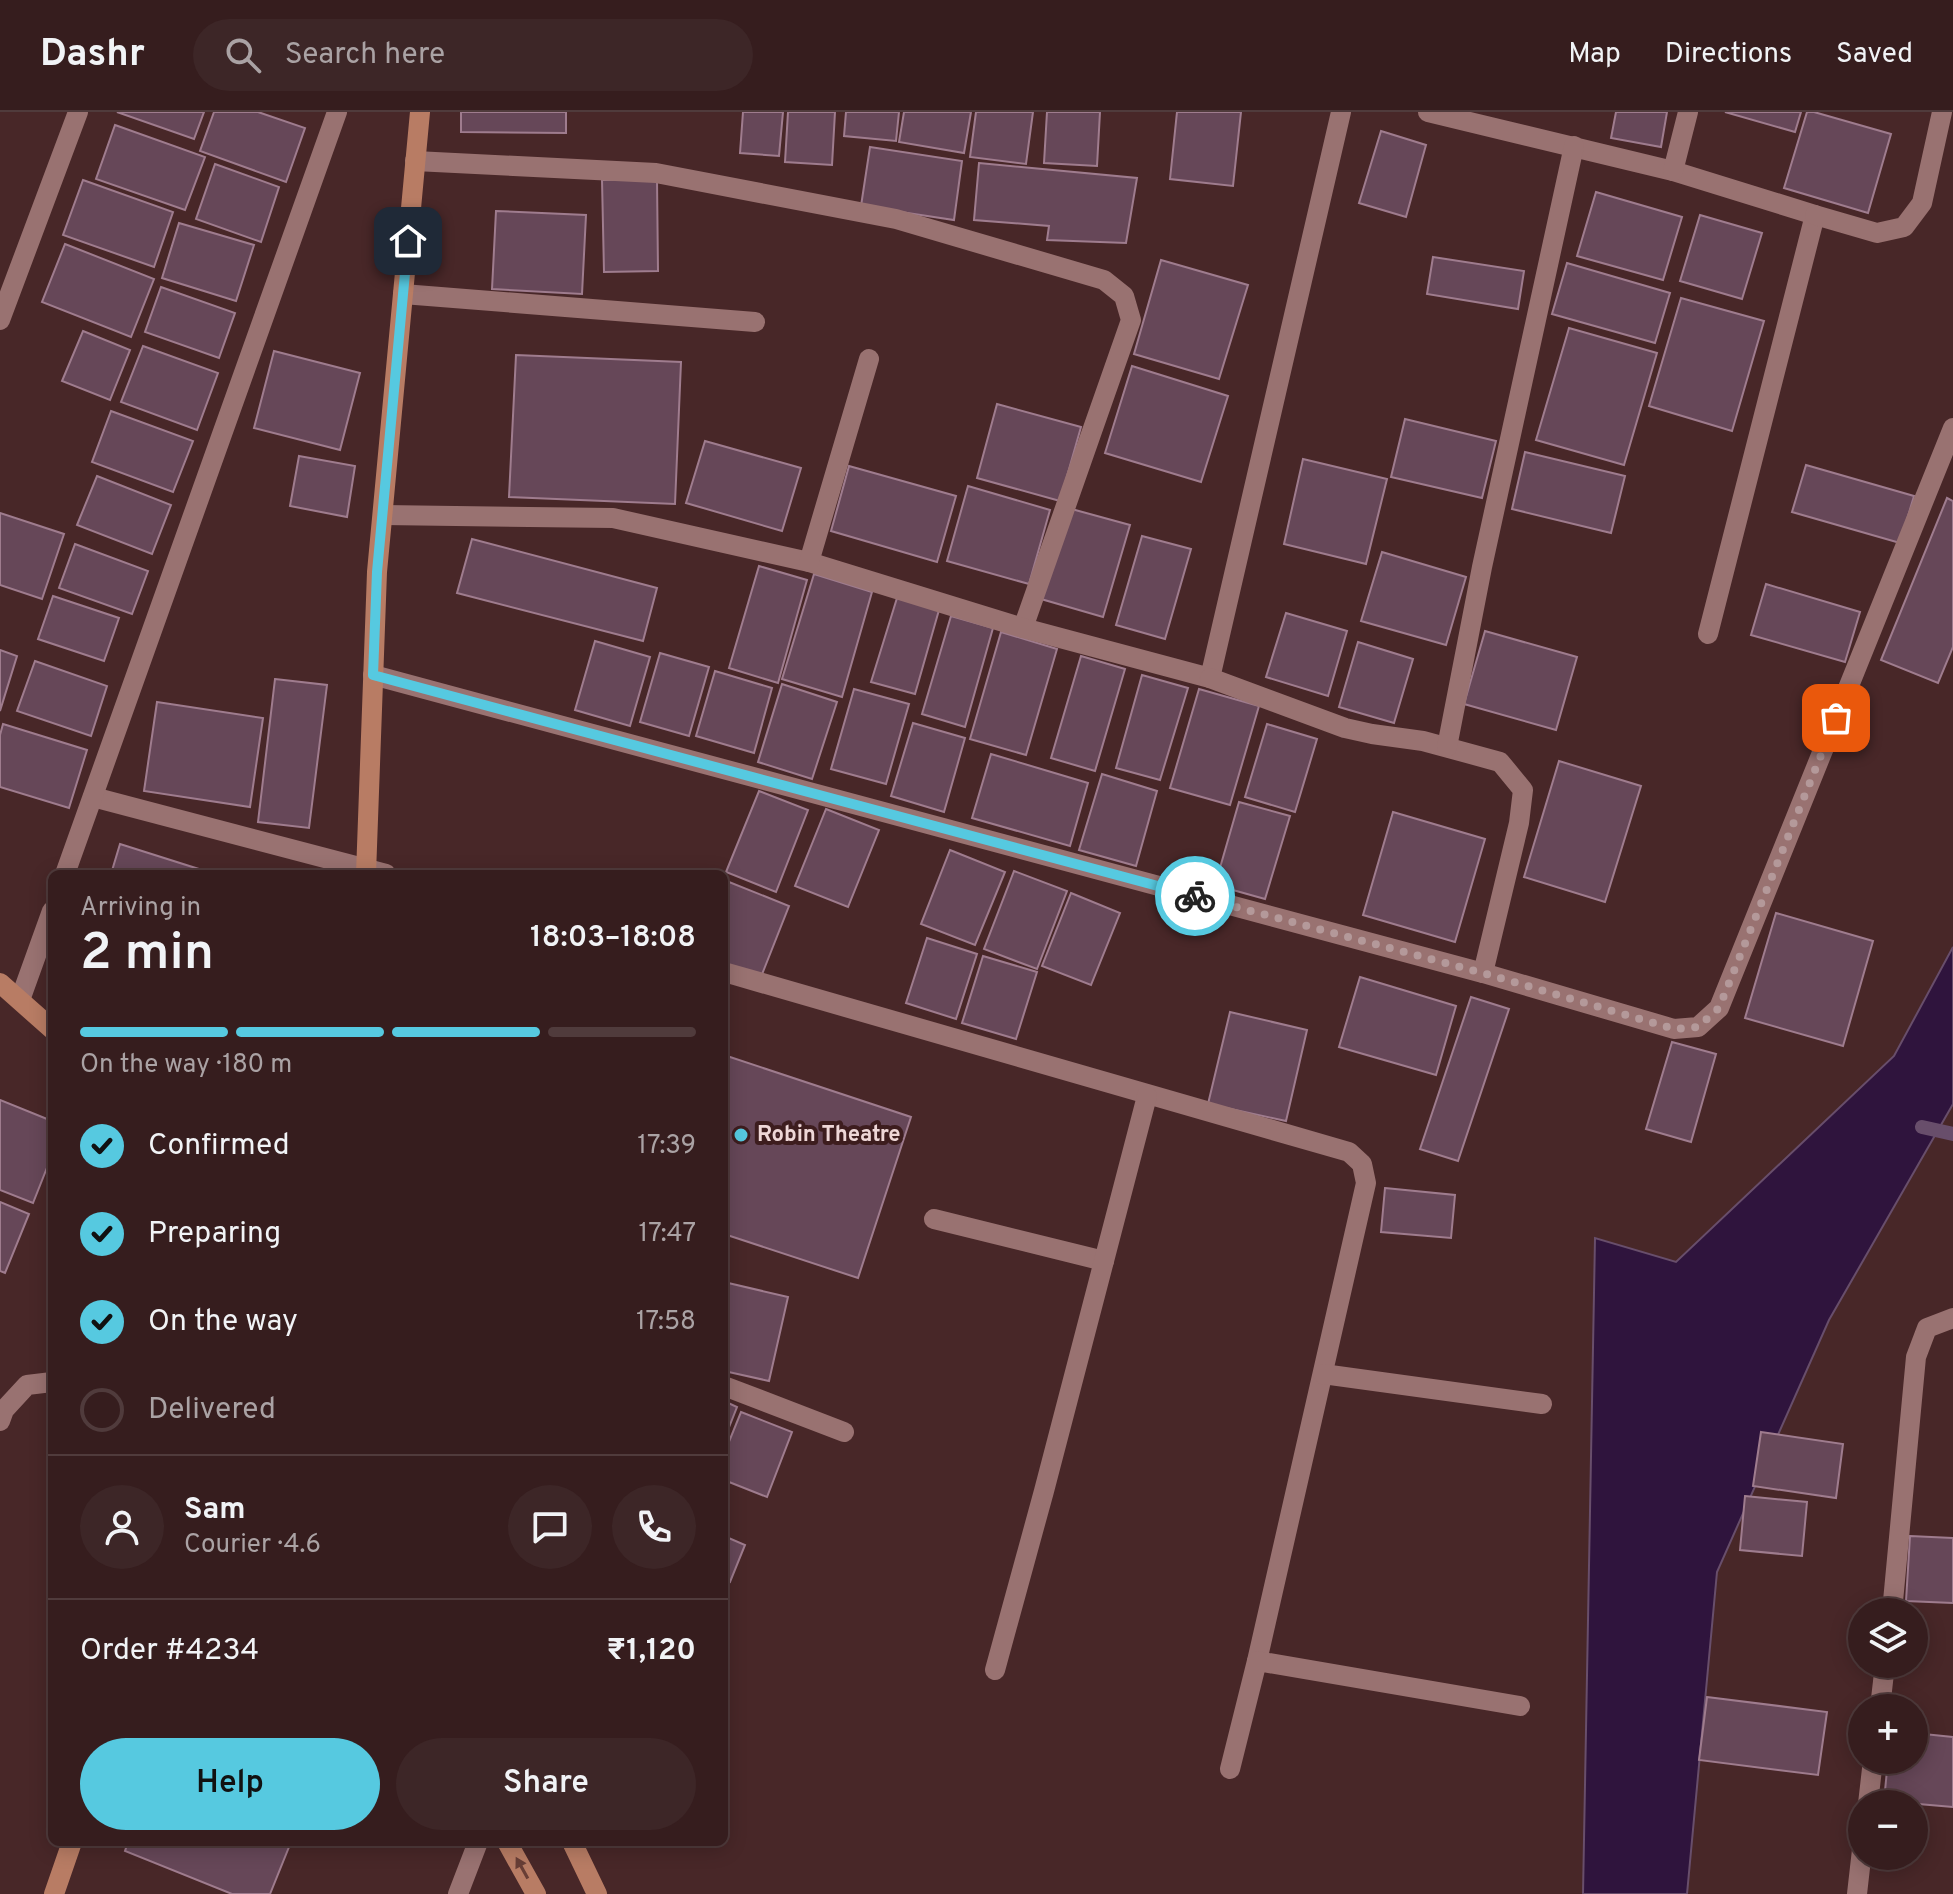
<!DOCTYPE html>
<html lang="en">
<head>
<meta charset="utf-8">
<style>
  body { margin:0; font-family:Overpass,sans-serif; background:#3d2627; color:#f1f3f6; height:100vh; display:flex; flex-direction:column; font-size:30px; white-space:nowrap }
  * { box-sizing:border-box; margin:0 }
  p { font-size:26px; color:#aaa2a4 }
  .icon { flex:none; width:44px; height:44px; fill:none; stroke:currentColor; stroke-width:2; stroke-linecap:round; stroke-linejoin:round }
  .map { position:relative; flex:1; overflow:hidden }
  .drawer { position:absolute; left:48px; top:758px; width:680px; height:976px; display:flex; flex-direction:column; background:#361d1e; border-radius:12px; box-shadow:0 4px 20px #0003,0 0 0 2px #503b3c }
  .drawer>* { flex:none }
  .controls { position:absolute; left:1848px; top:1486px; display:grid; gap:16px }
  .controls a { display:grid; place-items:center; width:80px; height:80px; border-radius:50%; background:#361d1e; box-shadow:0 4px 20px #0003,0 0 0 2px #503b3c; font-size:40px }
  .pin { position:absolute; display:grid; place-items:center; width:68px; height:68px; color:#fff; margin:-34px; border-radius:16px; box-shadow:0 4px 12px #0006 }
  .courier { position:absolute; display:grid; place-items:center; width:80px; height:80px; margin:-40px; border:6px solid #56c9e0; border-radius:50%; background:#fff; color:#222; box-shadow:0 2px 10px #0007 }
  .head em { font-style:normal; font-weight:600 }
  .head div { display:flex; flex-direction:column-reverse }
  .head { display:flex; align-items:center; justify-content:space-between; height:136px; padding:0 32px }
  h1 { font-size:52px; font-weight:600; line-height:60px }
  .bar { display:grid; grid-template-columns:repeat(4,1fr); gap:12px 8px; align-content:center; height:96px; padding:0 32px }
  .bar i { height:10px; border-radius:6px; background:#503b3c }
  .bar .active { background:#56c9e0 }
  .bar p { grid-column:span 4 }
  .line { display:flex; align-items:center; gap:20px; padding:0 32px; border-top:2px solid #503b3c }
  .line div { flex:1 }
  .round { display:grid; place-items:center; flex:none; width:84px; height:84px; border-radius:42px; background:#3d2627 }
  ol { padding:0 32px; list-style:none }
  li { display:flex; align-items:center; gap:24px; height:88px }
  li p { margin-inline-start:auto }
  li .icon { padding:8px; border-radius:50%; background:#56c9e0; color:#111; stroke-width:4 }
  li:last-child { color:#aaa2a4 }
  li i { width:44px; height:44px; border:4px solid #503b3c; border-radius:50% }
  .button { display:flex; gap:16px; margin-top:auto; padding:16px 32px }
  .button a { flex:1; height:92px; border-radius:48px; background:#56c9e0; color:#111; font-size:32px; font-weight:600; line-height:92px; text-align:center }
  .button a+a { background:#3d2627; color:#f1f3f6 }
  header { display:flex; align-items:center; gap:48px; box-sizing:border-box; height:112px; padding:0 40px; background:#361d1e; border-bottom:2px solid #503b3c }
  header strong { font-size:38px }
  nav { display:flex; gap:44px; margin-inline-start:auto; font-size:28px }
  .search { width:560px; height:72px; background:#3d2627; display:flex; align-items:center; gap:20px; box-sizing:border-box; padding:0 28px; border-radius:44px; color:#aaa2a4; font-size:30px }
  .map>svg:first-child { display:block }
  .water { fill:#2f143d; stroke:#684e6b; stroke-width:2 }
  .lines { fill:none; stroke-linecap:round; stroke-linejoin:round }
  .stream { stroke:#684e6b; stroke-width:14 }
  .building { fill:#664758; stroke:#9f7c8e; stroke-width:2 }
  .street { stroke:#997271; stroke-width:20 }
  .secondary { stroke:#b87c64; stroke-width:20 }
  .oneway { fill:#683e36 }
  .done { stroke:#b4999a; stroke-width:8; stroke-dasharray:0 14.4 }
  .route { stroke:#56c9e0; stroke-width:10 }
  .poi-dot { fill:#56c9e0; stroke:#3d1d1e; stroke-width:3 }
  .labels { text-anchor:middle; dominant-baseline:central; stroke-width:8; stroke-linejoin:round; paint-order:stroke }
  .poi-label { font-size:22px; font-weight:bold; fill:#eed7d7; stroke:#3d1d1e; text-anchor:start }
</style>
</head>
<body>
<header>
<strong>Dashr</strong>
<div class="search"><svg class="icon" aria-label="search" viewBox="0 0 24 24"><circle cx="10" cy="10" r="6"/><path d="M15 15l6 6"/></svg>Search here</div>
<nav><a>Map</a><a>Directions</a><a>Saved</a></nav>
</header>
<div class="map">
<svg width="1953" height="1782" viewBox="0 0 1953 1782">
  <rect width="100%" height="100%" fill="#482728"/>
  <path class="water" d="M 1953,835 L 1953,992 L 1829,1208 L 1717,1460 L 1687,1782 L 1583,1782 L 1595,1126 L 1676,1150 L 1894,944 Z"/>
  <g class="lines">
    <path class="stream" d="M 1922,1015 L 1953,1022"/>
  </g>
  <g class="building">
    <path d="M 117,0 L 204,0 L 194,27 Z"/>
    <path d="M 214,0 L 258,0 L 305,16 L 286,70 L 200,39 Z"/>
    <path d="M 461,0 L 566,0 L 566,21 L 461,20 Z"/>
    <path d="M 743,0 L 783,0 L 779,44 L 740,41 Z"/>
    <path d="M 788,0 L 835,0 L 832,53 L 785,50 Z"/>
    <path d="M 846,0 L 899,0 L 896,29 L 844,24 Z"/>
    <path d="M 904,0 L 971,0 L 964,41 L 899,30 Z"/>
    <path d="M 976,0 L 1033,0 L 1026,52 L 970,45 Z"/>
    <path d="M 1047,0 L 1100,0 L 1097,54 L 1044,51 Z"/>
    <path d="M 1177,0 L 1241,0 L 1233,74 L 1170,67 Z"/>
    <path d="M 1616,0 L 1667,0 L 1661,35 L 1611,26 Z"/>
    <path d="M 1725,0 L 1801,0 L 1795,20 Z"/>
    <path d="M 1807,0 L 1814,0 L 1891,22 L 1868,101 L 1784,76 Z"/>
    <path d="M 115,13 L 205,45 L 185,98 L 96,67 Z"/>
    <path d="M 1381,19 L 1426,33 L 1406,105 L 1359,91 Z"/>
    <path d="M 870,35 L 962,49 L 954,108 L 861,94 Z"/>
    <path d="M 979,51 L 1137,66 L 1126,131 L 1047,128 L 1049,114 L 974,108 Z"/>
    <path d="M 215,52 L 279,75 L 261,130 L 196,107 Z"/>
    <path d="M 657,67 L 658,159 L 604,160 L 602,68 Z"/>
    <path d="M 83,68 L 173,100 L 154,155 L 63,123 Z"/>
    <path d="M 1596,80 L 1682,105 L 1663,168 L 1577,144 Z"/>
    <path d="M 496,99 L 586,103 L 582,182 L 492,177 Z"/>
    <path d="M 1700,103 L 1762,121 L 1742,187 L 1680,169 Z"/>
    <path d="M 179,111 L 254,133 L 236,189 L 162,166 Z"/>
    <path d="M 65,132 L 154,167 L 131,225 L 42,190 Z"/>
    <path d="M 1433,145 L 1524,159 L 1518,197 L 1427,182 Z"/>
    <path d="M 1161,148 L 1248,173 L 1219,267 L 1134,242 Z"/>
    <path d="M 1567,151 L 1670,181 L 1655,231 L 1552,202 Z"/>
    <path d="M 161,175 L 235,201 L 219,246 L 145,220 Z"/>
    <path d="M 1681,186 L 1764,209 L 1732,319 L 1649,294 Z"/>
    <path d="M 1569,216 L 1657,241 L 1624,353 L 1536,328 Z"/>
    <path d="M 83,219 L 130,238 L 110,288 L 62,269 Z"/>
    <path d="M 143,234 L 218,261 L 197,318 L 121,290 Z"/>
    <path d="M 274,239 L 360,261 L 340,338 L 254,316 Z"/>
    <path d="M 516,243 L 681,250 L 675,392 L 509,385 Z"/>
    <path d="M 1132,254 L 1228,284 L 1201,370 L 1105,341 Z"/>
    <path d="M 997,292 L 1081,315 L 1060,389 L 977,366 Z"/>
    <path d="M 111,299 L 193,329 L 173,380 L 92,350 Z"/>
    <path d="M 1405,307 L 1496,329 L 1482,386 L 1391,365 Z"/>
    <path d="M 705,329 L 801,356 L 782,419 L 686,391 Z"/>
    <path d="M 1525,340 L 1625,364 L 1611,421 L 1512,397 Z"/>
    <path d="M 299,344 L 355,354 L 347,405 L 290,394 Z"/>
    <path d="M 1303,347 L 1387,367 L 1366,452 L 1284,432 Z"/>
    <path d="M 1806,353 L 1914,384 L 1900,431 L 1792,400 Z"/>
    <path d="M 849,354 L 956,384 L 937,450 L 831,419 Z"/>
    <path d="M 97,364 L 171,393 L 152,442 L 77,413 Z"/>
    <path d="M 968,374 L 1050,398 L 1029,472 L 947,449 Z"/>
    <path d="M 1947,386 L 1953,389 L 1953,535 L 1938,571 L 1881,548 Z"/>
    <path d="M 1068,396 L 1130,413 L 1103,505 L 1041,487 Z"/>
    <path d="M 0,401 L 64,422 L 42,487 L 0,473 Z"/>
    <path d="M 1142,424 L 1191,437 L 1165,527 L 1116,513 Z"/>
    <path d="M 472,427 L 657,476 L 643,529 L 457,481 Z"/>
    <path d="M 75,432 L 148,459 L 132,502 L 59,476 Z"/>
    <path d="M 1382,440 L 1466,465 L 1446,533 L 1361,509 Z"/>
    <path d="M 759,454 L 807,468 L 778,571 L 729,556 Z"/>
    <path d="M 814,462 L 872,480 L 842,585 L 782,567 Z"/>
    <path d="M 1766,472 L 1860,500 L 1845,550 L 1751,523 Z"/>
    <path d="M 53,484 L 119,506 L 104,549 L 38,527 Z"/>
    <path d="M 897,486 L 939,498 L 915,582 L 871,570 Z"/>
    <path d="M 1286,501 L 1347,519 L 1328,584 L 1266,565 Z"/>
    <path d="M 951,504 L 993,516 L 965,615 L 922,602 Z"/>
    <path d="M 1485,519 L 1577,545 L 1556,618 L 1464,592 Z"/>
    <path d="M 1001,520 L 1057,537 L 1026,643 L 970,627 Z"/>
    <path d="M 595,529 L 650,545 L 630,614 L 575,598 Z"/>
    <path d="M 1358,530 L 1413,547 L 1394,611 L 1339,595 Z"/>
    <path d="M 0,538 L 17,544 L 0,599 Z"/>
    <path d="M 660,541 L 709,555 L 689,624 L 640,610 Z"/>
    <path d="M 1081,544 L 1125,557 L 1095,659 L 1051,646 Z"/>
    <path d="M 35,549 L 107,574 L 91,624 L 17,599 Z"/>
    <path d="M 715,559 L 772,576 L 754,641 L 696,624 Z"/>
    <path d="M 1142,563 L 1188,576 L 1160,668 L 1116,656 Z"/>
    <path d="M 275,567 L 327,573 L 309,716 L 258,710 Z"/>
    <path d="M 782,572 L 837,590 L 812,667 L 758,650 Z"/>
    <path d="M 854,577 L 909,592 L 886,672 L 831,657 Z"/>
    <path d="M 1199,577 L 1259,594 L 1230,693 L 1170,676 Z"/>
    <path d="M 157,590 L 263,606 L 250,695 L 144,679 Z"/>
    <path d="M 913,611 L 965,626 L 944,700 L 891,684 Z"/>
    <path d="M 3,612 L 87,638 L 69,696 L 0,675 L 0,623 Z"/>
    <path d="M 1267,612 L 1317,627 L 1295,700 L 1245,685 Z"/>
    <path d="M 991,642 L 1088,671 L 1070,734 L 972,706 Z"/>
    <path d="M 1559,649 L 1641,674 L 1605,790 L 1524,765 Z"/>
    <path d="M 1102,662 L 1157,679 L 1136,754 L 1079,738 Z"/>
    <path d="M 759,679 L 808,698 L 776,780 L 726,760 Z"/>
    <path d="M 1239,690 L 1290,704 L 1265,787 L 1215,773 Z"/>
    <path d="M 826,697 L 879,718 L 848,795 L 795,774 Z"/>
    <path d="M 1393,700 L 1485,727 L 1455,830 L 1363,803 Z"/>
    <path d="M 120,732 L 202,758 L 201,762 L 111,762 Z"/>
    <path d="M 950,738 L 1005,760 L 975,833 L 921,812 Z"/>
    <path d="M 1014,759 L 1067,779 L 1037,857 L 984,837 Z"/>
    <path d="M 724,768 L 789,794 L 759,870 L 724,856 Z"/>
    <path d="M 1071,781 L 1120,801 L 1091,873 L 1042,854 Z"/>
    <path d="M 1776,801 L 1873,829 L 1843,934 L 1745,906 Z"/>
    <path d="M 927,826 L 977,842 L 956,907 L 906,891 Z"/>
    <path d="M 983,844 L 1037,860 L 1016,927 L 962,911 Z"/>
    <path d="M 1360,865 L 1456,894 L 1436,963 L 1339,935 Z"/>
    <path d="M 1471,885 L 1509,897 L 1458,1049 L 1420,1037 Z"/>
    <path d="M 1230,900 L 1307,918 L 1286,1009 L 1208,992 Z"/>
    <path d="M 1672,930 L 1716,942 L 1691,1030 L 1646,1017 Z"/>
    <path d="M 724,943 L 911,1005 L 858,1166 L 724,1122 Z"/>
    <path d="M 0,988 L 52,1009 L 52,1043 L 33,1091 L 0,1078 Z"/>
    <path d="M 1385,1076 L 1455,1083 L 1451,1126 L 1381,1120 Z"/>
    <path d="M 0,1090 L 29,1102 L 5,1161 L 0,1159 Z"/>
    <path d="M 724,1170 L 788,1185 L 769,1269 L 724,1259 Z"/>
    <path d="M 724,1289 L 737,1295 L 724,1328 Z"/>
    <path d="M 741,1300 L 792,1320 L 767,1385 L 724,1368 L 724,1342 Z"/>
    <path d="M 1761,1320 L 1843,1332 L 1836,1386 L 1753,1374 Z"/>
    <path d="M 1745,1384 L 1807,1390 L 1802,1444 L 1740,1438 Z"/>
    <path d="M 724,1424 L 745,1433 L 730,1470 L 724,1468 Z"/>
    <path d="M 1910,1424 L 1953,1426 L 1953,1491 L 1906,1489 Z"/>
    <path d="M 1707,1585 L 1827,1600 L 1818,1663 L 1699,1648 Z"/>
    <path d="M 1914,1621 L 1953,1625 L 1953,1695 L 1884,1689 L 1888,1648 L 1914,1648 Z"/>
    <path d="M 128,1730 L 291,1730 L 270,1782 L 232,1782 L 125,1739 Z"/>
  </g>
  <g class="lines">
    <g class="street">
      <path d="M 1428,0 L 1673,59 L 1815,103 L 1708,522"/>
      <path d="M 415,49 L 656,61 L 896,107 L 1104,168 L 1124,184 L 1131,208 L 1023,516"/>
      <path d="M 1673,59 L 1688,0"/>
      <path d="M 1815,103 L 1877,121 L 1904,115 L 1922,91 L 1942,0"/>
      <path d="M 403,182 L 755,210"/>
      <path d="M 0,208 L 78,0"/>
      <path d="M 383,403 L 613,406 L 809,450 L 1023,516 L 1210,566 L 1341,0"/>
      <path d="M 809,450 L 869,247"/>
      <path d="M 373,563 L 1483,861 L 1674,917 L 1698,915 L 1719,896 L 1953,316"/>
      <path d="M 1210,566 L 1345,616 L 1372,622 L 1423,629 L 1500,650 L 1523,678 L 1519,711 L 1483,861"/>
      <path d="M 1447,635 L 1482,455 L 1574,34"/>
      <path d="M 93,685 L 386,762"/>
      <path d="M 65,762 L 337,0"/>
      <path d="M 724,860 L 1349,1040 L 1362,1052 L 1366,1071 L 1257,1549"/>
      <path d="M 20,888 L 52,799"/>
      <path d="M 934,1107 L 1104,1149"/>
      <path d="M 1323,1262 L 1542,1292"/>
      <path d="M 724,1274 L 844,1320"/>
      <path d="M 0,1309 L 4,1298 L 27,1273 L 52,1270"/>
      <path d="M 1892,1500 L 1916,1245 L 1927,1216 L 1953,1206"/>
      <path d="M 995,1558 L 1044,1379 L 1147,984"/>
      <path d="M 1880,1596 L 1885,1552"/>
      <path d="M 1230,1657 L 1257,1549 L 1520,1594"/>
      <path d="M 1868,1692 L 1873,1648"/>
      <path d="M 458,1782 L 478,1730"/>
      <path d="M 1857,1782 L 1862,1738"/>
    </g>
    <g class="secondary">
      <path d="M 366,762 L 377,460 L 420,0"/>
      <path d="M 0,871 L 52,917"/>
      <path d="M 507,1730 L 536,1782"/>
      <path d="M 572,1730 L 597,1782"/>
      <path d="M 54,1782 L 72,1730"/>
    </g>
  </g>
  <defs><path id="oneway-solid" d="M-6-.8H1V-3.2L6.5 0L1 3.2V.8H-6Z" transform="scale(2)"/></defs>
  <use class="oneway" href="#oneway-solid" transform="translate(522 1756) rotate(-119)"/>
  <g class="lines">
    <path class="done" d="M 1195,784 L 1483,861 L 1674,917 L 1698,915 L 1719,896 L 1836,606"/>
    <path class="route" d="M 408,129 L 377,460 L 373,563 L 1195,784"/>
  </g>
  <circle class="poi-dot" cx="741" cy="1023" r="8"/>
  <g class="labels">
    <g class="poi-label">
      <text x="757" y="1023">Robin Theatre</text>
    </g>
  </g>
</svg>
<div class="controls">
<a><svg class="icon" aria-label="layers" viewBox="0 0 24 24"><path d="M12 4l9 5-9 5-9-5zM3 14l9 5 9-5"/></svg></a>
<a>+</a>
<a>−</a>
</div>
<div class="pin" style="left:1836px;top:606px;background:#ea580c"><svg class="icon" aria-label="bag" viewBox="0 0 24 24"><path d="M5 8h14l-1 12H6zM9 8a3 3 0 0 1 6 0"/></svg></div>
<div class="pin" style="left:408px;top:129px;background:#1f2937"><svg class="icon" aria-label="home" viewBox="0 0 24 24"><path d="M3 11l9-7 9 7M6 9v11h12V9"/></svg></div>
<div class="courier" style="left:1195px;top:784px"><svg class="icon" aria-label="bike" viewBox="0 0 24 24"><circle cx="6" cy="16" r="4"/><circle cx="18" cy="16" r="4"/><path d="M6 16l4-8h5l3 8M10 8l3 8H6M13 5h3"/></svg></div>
<section class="drawer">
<div class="head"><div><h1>2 min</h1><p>Arriving in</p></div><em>18:03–18:08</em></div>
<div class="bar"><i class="active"></i><i class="active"></i><i class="active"></i><i></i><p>On the way · 180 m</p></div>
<ol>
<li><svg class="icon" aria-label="check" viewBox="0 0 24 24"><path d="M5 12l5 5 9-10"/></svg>Confirmed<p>17:39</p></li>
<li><svg class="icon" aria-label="check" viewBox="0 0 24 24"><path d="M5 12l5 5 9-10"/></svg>Preparing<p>17:47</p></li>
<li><svg class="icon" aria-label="check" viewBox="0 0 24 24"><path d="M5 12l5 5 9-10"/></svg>On the way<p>17:58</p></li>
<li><i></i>Delivered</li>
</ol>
<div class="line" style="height:144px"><a class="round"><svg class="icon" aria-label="person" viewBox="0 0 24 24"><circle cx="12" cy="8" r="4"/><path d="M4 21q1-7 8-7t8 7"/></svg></a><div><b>Sam</b><p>Courier · 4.6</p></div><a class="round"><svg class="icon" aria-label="chat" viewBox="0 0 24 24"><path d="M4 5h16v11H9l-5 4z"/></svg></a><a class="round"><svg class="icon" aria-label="phone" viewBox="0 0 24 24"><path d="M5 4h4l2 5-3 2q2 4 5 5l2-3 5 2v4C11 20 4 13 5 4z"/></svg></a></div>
<div class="line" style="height:104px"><div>Order #4234</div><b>₹1,120</b></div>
<div class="button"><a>Help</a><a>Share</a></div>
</section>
</div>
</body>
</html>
